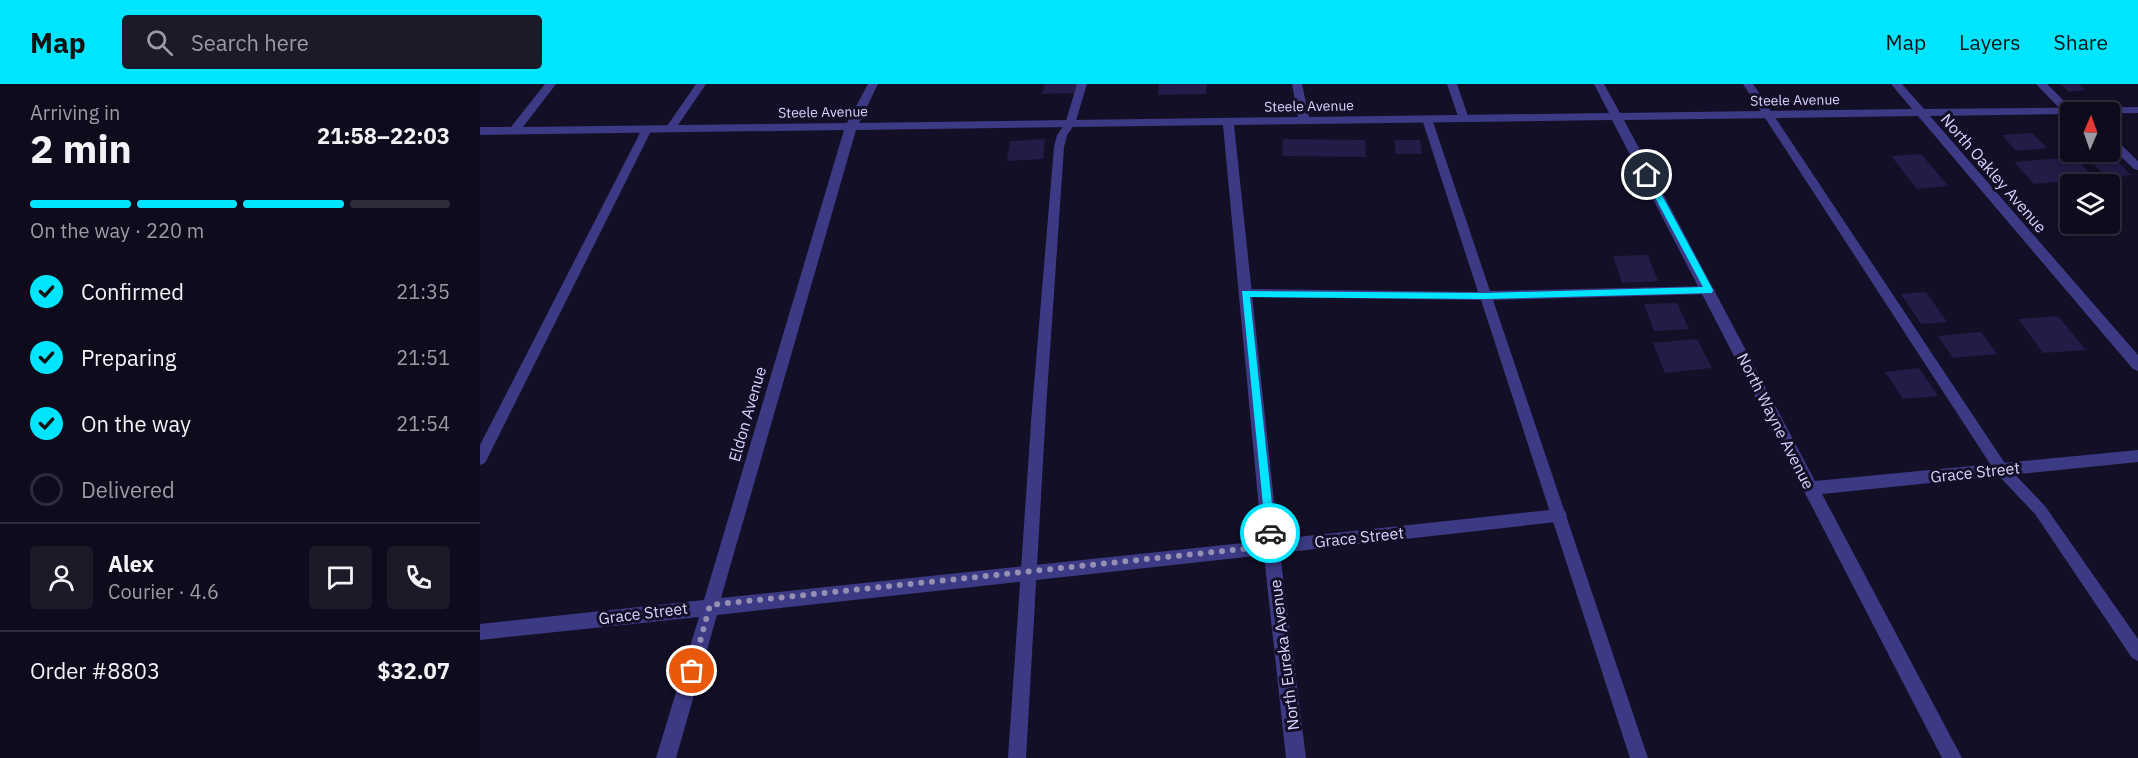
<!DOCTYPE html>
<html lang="en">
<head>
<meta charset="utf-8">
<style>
  body { margin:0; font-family:"IBM Plex Sans",sans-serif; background:#1c1929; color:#f1f3f6; height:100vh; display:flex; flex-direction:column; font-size:22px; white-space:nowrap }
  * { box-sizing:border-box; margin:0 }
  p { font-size:20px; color:#9b9ba3 }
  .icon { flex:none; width:33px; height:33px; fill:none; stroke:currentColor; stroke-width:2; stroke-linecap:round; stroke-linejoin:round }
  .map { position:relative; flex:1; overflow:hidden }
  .panel { display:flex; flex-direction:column; background:#0e0b1c; width:480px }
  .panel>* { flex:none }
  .needle { width:39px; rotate:2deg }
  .fabs { position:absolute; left:1580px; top:18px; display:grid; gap:12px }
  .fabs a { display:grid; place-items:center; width:60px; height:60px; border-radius:6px; background:#0e0b1c; box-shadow:0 3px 15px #0003,0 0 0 2px #2e2b3b; font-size:30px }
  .pin { position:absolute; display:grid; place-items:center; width:51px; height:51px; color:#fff; margin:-26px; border:3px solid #fff; border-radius:50%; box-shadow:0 2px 6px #0007 }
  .courier { position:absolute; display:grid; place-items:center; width:60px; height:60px; margin:-30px; border:4px solid #00e5ff; border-radius:50%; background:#fff; color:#222; box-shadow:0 2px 8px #0007 }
  .overview em { font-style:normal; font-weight:700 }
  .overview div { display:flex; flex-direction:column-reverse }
  .overview { display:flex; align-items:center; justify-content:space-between; height:102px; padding:0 30px }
  h1 { font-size:39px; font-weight:700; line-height:45px }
  .bar { display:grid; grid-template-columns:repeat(4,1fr); gap:9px 6px; align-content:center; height:72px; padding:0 30px }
  .bar i { height:8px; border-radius:4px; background:#2e2b3b }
  .bar .active { background:#00e5ff }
  .bar p { grid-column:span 4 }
  .line { display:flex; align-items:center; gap:15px; padding:0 30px; border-top:2px solid #2e2b3b }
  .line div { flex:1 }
  .round { display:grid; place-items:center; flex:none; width:63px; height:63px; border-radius:6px; background:#1c1929 }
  ol { padding:0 30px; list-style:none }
  li { display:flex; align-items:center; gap:18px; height:66px }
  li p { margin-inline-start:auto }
  li .icon { padding:6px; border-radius:50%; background:#00e5ff; color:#111; stroke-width:4 }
  li:last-child { color:#9b9ba3 }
  li i { width:33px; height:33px; border:3px solid #2e2b3b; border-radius:50% }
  header { display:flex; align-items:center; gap:36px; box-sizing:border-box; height:84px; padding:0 30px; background:#00e5ff; color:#111 }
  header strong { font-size:28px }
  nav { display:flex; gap:33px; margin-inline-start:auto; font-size:21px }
  .search { width:420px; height:54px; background:#1c1929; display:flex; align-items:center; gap:15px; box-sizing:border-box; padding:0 21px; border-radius:6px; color:#9b9ba3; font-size:22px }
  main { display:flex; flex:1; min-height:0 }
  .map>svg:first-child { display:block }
  .building { fill:#241b47 }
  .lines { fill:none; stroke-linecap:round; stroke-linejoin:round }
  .service { fill:#3d3a85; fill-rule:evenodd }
  .minor { fill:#3d3a85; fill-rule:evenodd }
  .route { fill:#00e5ff }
  .done { stroke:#948fb3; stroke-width:6; stroke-dasharray:0 10.8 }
  .labels { text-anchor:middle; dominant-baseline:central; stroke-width:6; stroke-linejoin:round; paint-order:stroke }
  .far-street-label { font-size:14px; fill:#d9d4ff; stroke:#130f26 }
  .street-label { font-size:16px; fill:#d9d4ff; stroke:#130f26 }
</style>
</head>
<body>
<header>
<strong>Map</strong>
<div class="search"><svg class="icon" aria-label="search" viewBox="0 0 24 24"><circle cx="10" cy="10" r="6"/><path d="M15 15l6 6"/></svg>Search here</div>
<nav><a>Map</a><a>Layers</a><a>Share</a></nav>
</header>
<main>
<section class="panel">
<div class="overview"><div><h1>2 min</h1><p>Arriving in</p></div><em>21:58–22:03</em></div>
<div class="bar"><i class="active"></i><i class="active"></i><i class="active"></i><i></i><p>On the way · 220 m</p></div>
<ol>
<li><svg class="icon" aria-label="check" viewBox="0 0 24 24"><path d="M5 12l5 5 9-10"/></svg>Confirmed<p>21:35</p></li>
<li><svg class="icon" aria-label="check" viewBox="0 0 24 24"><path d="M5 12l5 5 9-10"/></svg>Preparing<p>21:51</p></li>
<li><svg class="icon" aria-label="check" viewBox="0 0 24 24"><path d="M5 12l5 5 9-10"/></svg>On the way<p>21:54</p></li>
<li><i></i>Delivered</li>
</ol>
<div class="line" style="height:108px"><a class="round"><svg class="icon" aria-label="person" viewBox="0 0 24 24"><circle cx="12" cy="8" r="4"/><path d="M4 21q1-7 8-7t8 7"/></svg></a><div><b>Alex</b><p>Courier · 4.6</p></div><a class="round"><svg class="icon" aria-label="chat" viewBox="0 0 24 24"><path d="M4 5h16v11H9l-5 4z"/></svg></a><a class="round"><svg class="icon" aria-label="phone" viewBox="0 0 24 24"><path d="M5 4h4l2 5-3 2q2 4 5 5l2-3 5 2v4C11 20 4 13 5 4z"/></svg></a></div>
<div class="line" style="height:78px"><div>Order #8803</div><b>$32.07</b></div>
</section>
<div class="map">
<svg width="1658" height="674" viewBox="0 0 1658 674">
  <rect width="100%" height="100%" fill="#130f26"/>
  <g class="building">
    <path d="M 565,0 L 598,0 L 596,9 L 562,10 Z"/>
    <path d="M 679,0 L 727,0 L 726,10 L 678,11 Z"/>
    <path d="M 1581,0 L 1598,0 L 1605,6 L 1589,8 Z"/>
    <path d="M 1552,49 L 1567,64 L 1536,67 L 1522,51 Z"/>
    <path d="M 565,55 L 563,75 L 527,77 L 530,57 Z"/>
    <path d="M 803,55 L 885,56 L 886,73 L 802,72 Z"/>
    <path d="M 914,56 L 940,56 L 942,70 L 916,70 Z"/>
    <path d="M 1441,70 L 1468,102 L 1437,105 L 1411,72 Z"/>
    <path d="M 1632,72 L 1651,91 L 1626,93 L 1607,73 Z"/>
    <path d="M 1594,73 L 1616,95 L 1554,100 L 1534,78 Z"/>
    <path d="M 1168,171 L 1178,197 L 1142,199 L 1133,172 Z"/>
    <path d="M 1446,208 L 1467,238 L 1441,240 L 1421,210 Z"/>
    <path d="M 1197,219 L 1209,245 L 1174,247 L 1164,220 Z"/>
    <path d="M 1578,232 L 1606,266 L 1563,269 L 1538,235 Z"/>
    <path d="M 1501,248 L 1517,270 L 1473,274 L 1458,252 Z"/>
    <path d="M 1217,255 L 1232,284 L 1185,289 L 1173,259 Z"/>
    <path d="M 1439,284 L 1458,312 L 1423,315 L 1405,288 Z"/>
  </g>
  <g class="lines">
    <g class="service">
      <path d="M 216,0 L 226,0 L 194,47 L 186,47 L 185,45 Z"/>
      <path d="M 597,0 L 607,0 L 595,40 L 587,51 L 584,63 L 566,325 L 546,674 L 528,674 L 552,325 L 574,63 L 577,51 L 585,40 Z"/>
      <path d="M 967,0 L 977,0 L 989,35 L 988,37 L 980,37 L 979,35 Z"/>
      <path d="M 1263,0 L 1273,0 L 1526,381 L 1565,422 L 1658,555 L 1658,577 L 1652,574 L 1555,430 L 1516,389 Z"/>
      <path d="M 1556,0 L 1567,0 L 1592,25 L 1592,28 L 1584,29 Z"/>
      <path d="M 947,32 L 952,35 L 1010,207 L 1229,202 L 1235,206 L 1229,210 L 1013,216 L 1168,674 L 1150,674 L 1001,216 L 765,213 L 759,209 L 765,205 L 998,208 L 942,35 Z"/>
      <path d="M 167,42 L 172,45 L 5,379 L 0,381 L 0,361 L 162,45 Z"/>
      <path d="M 1629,52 L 1633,53 L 1658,77 L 1658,86 L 1654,85 L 1629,61 Z"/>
    </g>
    <path class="minor" d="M 65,0 L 76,0 L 43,43 L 367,39 L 388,0 L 398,0 L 379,39 L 818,33 L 812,0 L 822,0 L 829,33 L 1129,29 L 1114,0 L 1124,0 L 1140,29 L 1432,25 L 1411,0 L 1422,0 L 1444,25 L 1658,23 L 1658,29 L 1450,32 L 1658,271 L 1658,287 L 1653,285 L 1438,32 L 1144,36 L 1335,397 L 1658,366 L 1658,378 L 1342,410 L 1482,674 L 1462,674 L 1132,36 L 754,41 L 798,455 L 1079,425 L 1085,427 L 1087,432 L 1085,437 L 800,469 L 826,674 L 806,674 L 784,471 L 237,531 L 196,674 L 176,674 L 219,533 L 0,556 L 0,540 L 224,516 L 364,46 L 0,51 L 0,43 L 31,43 ZM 743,41 L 782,457 L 241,514 L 376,46 Z"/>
  </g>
  <path class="route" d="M 1167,89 L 1171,91 L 1233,206 L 1232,209 L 1004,215 L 770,213 L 795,449 L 790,454 L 786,452 L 762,207 L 1004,209 L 1223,203 L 1163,91 Z"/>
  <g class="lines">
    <path class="done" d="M 212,587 L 230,521 L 791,462 L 790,449"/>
  </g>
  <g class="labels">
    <g class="far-street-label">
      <text transform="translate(1315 16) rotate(-1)">Steele Avenue</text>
      <text transform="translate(829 22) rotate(-1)">Steele Avenue</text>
      <text transform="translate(343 28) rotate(-1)">Steele Avenue</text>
    </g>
    <g class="street-label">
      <text transform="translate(1514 89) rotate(49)">North Oakley Avenue</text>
      <text transform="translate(267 330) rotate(-74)">Eldon Avenue</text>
      <text transform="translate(1296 337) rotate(63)">North Wayne Avenue</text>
      <text transform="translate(1495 388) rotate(-6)">Grace Street</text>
      <text transform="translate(879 453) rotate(-6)">Grace Street</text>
      <text transform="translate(163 529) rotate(-7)">Grace Street</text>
      <text transform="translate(804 571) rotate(-97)">North Eureka Avenue</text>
    </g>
  </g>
</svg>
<div class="fabs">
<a><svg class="needle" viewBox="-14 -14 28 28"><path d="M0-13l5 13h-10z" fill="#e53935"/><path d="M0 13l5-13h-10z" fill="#9b9ba3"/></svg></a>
<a><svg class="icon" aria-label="layers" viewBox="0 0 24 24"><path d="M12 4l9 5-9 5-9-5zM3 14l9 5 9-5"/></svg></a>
</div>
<div class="pin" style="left:212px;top:587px;background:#ea580c"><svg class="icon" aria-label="bag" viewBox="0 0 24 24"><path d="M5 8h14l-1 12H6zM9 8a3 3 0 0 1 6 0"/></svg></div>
<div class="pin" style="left:1167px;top:91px;background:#1f2937"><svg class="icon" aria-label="home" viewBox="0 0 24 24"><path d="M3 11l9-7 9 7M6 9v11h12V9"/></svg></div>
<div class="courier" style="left:790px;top:449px"><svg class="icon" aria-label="car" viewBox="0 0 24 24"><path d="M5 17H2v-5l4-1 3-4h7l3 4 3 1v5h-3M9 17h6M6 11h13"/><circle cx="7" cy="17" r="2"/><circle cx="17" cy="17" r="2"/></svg></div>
</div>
</main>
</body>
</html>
